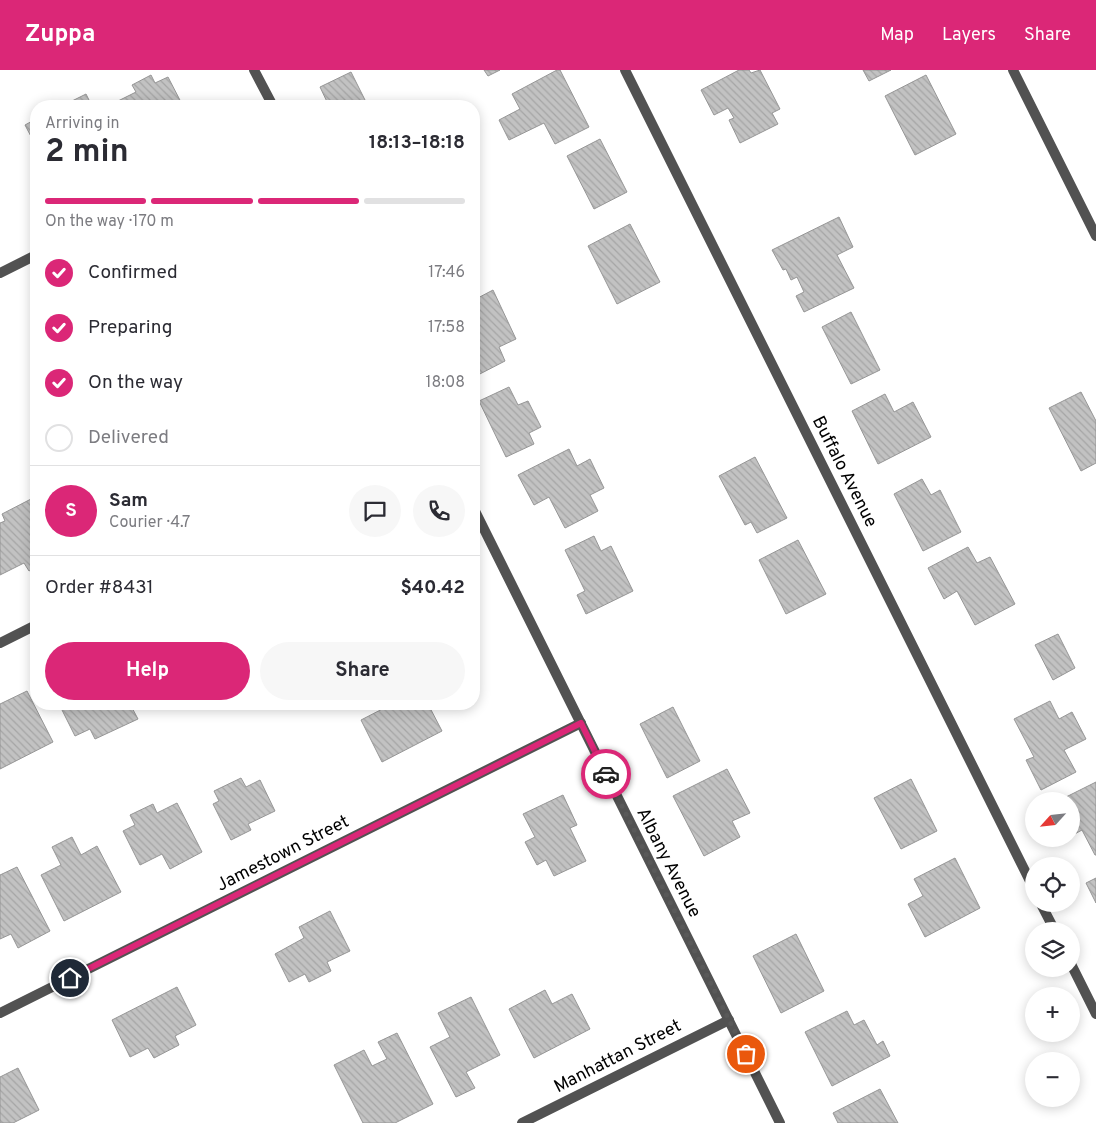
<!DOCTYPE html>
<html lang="en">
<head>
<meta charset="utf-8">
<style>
  body { margin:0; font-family:Overpass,sans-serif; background:#f7f7f7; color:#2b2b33; height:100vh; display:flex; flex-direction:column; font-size:19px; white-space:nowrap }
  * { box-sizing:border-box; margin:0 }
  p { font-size:16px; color:#7c7c81 }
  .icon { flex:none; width:28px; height:28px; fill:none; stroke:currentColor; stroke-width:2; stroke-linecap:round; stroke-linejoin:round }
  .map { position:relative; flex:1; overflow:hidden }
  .sheet { position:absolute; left:30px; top:30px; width:450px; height:610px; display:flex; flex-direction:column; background:#fff; border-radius:20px; box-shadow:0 2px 12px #0003 }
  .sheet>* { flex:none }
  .needle { width:32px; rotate:243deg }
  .fabs { position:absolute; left:1025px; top:722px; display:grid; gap:10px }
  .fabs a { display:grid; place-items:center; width:55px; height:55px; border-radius:50%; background:#fff; box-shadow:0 2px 12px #0003; font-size:25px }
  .pin { position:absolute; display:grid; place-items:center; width:42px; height:42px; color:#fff; margin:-21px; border:2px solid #fff; border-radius:50%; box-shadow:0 1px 5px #0007 }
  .courier { position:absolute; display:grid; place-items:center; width:50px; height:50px; margin:-25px; border:4px solid #db2777; border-radius:50%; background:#fff; color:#222; box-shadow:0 1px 6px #0007 }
  .overview em { font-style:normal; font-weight:700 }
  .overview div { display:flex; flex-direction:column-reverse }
  .overview { display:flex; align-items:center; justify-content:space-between; height:85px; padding:0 15px }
  h1 { font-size:32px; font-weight:700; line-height:38px }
  .bar { display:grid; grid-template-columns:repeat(4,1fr); gap:8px 5px; align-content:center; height:60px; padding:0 15px }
  .bar i { height:6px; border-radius:4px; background:#e1e1e2 }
  .bar .on { background:#db2777 }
  .bar p { grid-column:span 4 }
  .line { display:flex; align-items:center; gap:12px; padding:0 15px; border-top:1px solid #e1e1e2 }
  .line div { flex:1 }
  .round { display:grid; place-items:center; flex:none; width:52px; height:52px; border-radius:26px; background:#f7f7f7 }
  ol { padding:0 15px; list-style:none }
  li { display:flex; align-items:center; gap:15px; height:55px }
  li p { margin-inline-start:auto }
  li .icon { padding:5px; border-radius:50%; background:#db2777; color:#fff; stroke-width:4 }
  li:last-child { color:#7c7c81 }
  li i { width:28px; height:28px; border:2px solid #e1e1e2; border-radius:50% }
  .cta { display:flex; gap:10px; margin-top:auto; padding:10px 15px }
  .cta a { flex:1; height:58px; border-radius:30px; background:#db2777; color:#fff; font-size:20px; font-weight:700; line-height:58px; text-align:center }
  .cta a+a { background:#f7f7f7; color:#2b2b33 }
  header { display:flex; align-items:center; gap:30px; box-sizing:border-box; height:70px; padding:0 25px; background:#db2777; color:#fff }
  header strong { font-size:24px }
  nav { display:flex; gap:28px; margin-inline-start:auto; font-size:18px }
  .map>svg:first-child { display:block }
  .building { fill:url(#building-back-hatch); stroke:#969696 }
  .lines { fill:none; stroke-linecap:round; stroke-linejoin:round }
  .minor { stroke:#525252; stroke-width:10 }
  .done { stroke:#595959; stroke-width:5; stroke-dasharray:0 9 }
  .route { stroke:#db2777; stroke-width:6 }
  .labels { text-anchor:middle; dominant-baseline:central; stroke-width:4.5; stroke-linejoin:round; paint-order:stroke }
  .street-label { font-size:18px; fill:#000; stroke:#fff }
</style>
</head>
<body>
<header>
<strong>Zuppa</strong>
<nav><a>Map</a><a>Layers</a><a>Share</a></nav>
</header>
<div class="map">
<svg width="1096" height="1053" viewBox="0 0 1096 1053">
  <defs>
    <pattern id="building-back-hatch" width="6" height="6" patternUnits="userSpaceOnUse" patternTransform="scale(1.25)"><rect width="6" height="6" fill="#c2c2c2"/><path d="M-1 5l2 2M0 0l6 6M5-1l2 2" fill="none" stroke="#a5a5a5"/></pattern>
  </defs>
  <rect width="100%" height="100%" fill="#fff"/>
  <g class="building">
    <path d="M 484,0 L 500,0 L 488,6 Z"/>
    <path d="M 557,0 L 560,0 L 589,57 L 555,74 L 544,53 L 509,70 L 499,50 L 520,39 L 512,24 Z"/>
    <path d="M 739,0 L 749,0 L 751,3 L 760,0 L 780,39 L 772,43 L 778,54 L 740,73 L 729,50 L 734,48 L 728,38 L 714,45 L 701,20 Z"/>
    <path d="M 863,0 L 891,0 L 869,11 Z"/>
    <path d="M 351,2 L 368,36 L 329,36 L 320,17 Z"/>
    <path d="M 151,5 L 155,13 L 168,7 L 183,36 L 116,36 L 114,33 L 136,22 L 132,15 Z"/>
    <path d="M 926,5 L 956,64 L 915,85 L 885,26 Z"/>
    <path d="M 86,24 L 92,36 L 62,36 Z"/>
    <path d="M 36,49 L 36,76 L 25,55 Z"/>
    <path d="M 600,69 L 627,122 L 594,139 L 567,86 Z"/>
    <path d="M 839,147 L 853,177 L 837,185 L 854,218 L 804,242 L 796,226 L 804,222 L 797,207 L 791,210 L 786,199 L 783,200 L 772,180 Z"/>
    <path d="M 630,154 L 660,212 L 617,234 L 588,176 Z"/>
    <path d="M 493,220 L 516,269 L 499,277 L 505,291 L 474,307 L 474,230 Z"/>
    <path d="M 851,242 L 880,300 L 851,314 L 822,257 Z"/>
    <path d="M 509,317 L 518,335 L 528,331 L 541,357 L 529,363 L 534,374 L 506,387 L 479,331 Z"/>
    <path d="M 1081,322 L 1096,351 L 1096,393 L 1081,401 L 1049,338 Z"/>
    <path d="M 885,324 L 894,342 L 913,332 L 931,367 L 878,394 L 852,341 Z"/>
    <path d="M 569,379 L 577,396 L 590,389 L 604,418 L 590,425 L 598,441 L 565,458 L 549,427 L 534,435 L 518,405 Z"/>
    <path d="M 755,387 L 787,448 L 757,463 L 751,452 L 745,455 L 719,406 Z"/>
    <path d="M 922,409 L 931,425 L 940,420 L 961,462 L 923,481 L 894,424 Z"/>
    <path d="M 31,429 L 36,440 L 36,497 L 29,501 L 24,493 L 0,505 L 0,453 L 5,451 L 2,444 Z"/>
    <path d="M 594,466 L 601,481 L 611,476 L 633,521 L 586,544 L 577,525 L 585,521 L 565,480 Z"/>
    <path d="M 798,470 L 826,524 L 786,544 L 759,490 Z"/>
    <path d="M 968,477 L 977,493 L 990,487 L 1015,534 L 975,555 L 957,521 L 944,529 L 928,498 Z"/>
    <path d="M 1058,564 L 1075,598 L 1053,610 L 1035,575 Z"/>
    <path d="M 27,621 L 53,672 L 0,699 L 0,634 Z"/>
    <path d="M 1050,631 L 1059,649 L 1072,642 L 1086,669 L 1064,680 L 1076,702 L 1041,720 L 1026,690 L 1034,687 L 1014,649 Z"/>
    <path d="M 59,634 L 130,634 L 138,649 L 95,669 L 90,659 L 75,666 Z"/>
    <path d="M 392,634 L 410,634 L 413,639 L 428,634 L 442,661 L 382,692 L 361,650 Z"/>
    <path d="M 673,637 L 700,691 L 667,708 L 640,654 Z"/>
    <path d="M 727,699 L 750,743 L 732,751 L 740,767 L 704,786 L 673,726 Z"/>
    <path d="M 241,708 L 246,717 L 260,710 L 275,741 L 248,754 L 251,760 L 231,770 L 213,734 L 219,731 L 214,721 Z"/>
    <path d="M 911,709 L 937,761 L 901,779 L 874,728 Z"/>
    <path d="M 1096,712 L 1096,785 L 1095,785 L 1082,760 L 1071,766 L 1071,731 L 1058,731 Z"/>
    <path d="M 563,725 L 577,755 L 570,758 L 586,791 L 554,806 L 546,790 L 537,795 L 525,772 L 535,767 L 523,744 Z"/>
    <path d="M 177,733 L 202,782 L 170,799 L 162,784 L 140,795 L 123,761 L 135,755 L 130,745 L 153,734 L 157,743 Z"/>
    <path d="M 72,767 L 81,785 L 97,776 L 121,822 L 64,851 L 41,805 L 61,795 L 52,777 Z"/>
    <path d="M 955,788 L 980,838 L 925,867 L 908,834 L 923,826 L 914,809 Z"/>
    <path d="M 17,797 L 50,861 L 18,878 L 11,864 L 0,869 L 0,805 Z"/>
    <path d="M 1096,808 L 1096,833 L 1086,813 Z"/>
    <path d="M 330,841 L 350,881 L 327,892 L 331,901 L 309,912 L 305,904 L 289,912 L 275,884 L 304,868 L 299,857 Z"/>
    <path d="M 796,864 L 824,921 L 781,943 L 753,886 Z"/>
    <path d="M 177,917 L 196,955 L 175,966 L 179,975 L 154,988 L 148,978 L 130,987 L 112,950 Z"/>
    <path d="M 545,920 L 552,934 L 572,924 L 590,959 L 534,988 L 509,939 Z"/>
    <path d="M 471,927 L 500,985 L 466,1002 L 475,1018 L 456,1027 L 430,977 L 450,967 L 438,943 Z"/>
    <path d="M 847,941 L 854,955 L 864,950 L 877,975 L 883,971 L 890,986 L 832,1016 L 805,962 Z"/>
    <path d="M 397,963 L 433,1034 L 395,1053 L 363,1053 L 334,995 L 364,980 L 372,996 L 387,989 L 378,972 Z"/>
    <path d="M 18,998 L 39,1040 L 13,1053 L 0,1053 L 0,1007 Z"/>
    <path d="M 880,1019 L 898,1053 L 838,1053 L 833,1043 Z"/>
  </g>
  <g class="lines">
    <g class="minor">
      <path d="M 254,0 L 273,36"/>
      <path d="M 625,0 L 1034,819"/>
      <path d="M 1013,0 L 1096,166"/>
      <path d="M 0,203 L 36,185"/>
      <path d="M 474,439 L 780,1053"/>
      <path d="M 0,573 L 36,555"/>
      <path d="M 1041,834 L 1055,861"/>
      <path d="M 1071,894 L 1096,944"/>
      <path d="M 0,943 L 581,653"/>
      <path d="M 522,1053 L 729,950"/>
    </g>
  </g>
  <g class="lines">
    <path class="done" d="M 606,704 L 746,984"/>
    <path class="route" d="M 70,908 L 581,653 L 606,704"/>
  </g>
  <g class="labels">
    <g class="street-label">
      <text transform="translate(844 402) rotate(63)">Buffalo Avenue</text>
      <text transform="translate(283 784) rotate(-27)">Jamestown Street</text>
      <text transform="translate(668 793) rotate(63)">Albany Avenue</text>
      <text transform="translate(618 987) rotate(-27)">Manhattan Street</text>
    </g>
  </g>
</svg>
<div class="fabs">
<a><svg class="needle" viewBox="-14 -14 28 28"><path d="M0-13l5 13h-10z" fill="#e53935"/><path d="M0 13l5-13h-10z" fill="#7c7c81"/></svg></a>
<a><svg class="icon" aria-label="locate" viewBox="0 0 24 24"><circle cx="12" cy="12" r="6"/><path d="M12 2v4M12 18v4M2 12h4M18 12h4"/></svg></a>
<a><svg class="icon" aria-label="layers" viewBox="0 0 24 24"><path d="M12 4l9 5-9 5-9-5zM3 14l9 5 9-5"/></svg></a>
<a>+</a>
<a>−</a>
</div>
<div class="pin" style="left:746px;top:984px;background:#ea580c"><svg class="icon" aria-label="bag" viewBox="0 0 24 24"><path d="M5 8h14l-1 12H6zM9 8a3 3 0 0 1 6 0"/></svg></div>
<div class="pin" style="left:70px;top:908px;background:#1f2937"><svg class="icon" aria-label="home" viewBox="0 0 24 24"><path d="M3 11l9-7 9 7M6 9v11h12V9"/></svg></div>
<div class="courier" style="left:606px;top:704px"><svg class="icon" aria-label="car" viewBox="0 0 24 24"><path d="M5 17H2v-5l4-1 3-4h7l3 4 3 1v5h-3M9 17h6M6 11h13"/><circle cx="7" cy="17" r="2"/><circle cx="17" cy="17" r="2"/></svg></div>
<section class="sheet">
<div class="overview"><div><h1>2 min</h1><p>Arriving in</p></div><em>18:13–18:18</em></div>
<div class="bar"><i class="on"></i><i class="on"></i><i class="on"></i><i></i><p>On the way · 170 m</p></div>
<ol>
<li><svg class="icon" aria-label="check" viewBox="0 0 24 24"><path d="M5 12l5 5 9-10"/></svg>Confirmed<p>17:46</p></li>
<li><svg class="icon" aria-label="check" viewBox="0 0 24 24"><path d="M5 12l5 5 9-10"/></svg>Preparing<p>17:58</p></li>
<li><svg class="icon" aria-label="check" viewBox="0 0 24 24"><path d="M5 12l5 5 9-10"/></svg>On the way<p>18:08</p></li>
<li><i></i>Delivered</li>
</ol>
<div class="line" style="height:90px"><b class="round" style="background:#db2777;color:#fff">S</b><div><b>Sam</b><p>Courier · 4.7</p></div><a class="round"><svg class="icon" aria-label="chat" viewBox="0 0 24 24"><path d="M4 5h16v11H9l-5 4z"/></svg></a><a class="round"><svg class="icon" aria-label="phone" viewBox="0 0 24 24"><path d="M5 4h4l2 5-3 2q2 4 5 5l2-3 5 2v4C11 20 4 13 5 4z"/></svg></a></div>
<div class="line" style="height:65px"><div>Order #8431</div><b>$40.42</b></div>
<div class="cta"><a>Help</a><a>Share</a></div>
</section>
</div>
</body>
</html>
